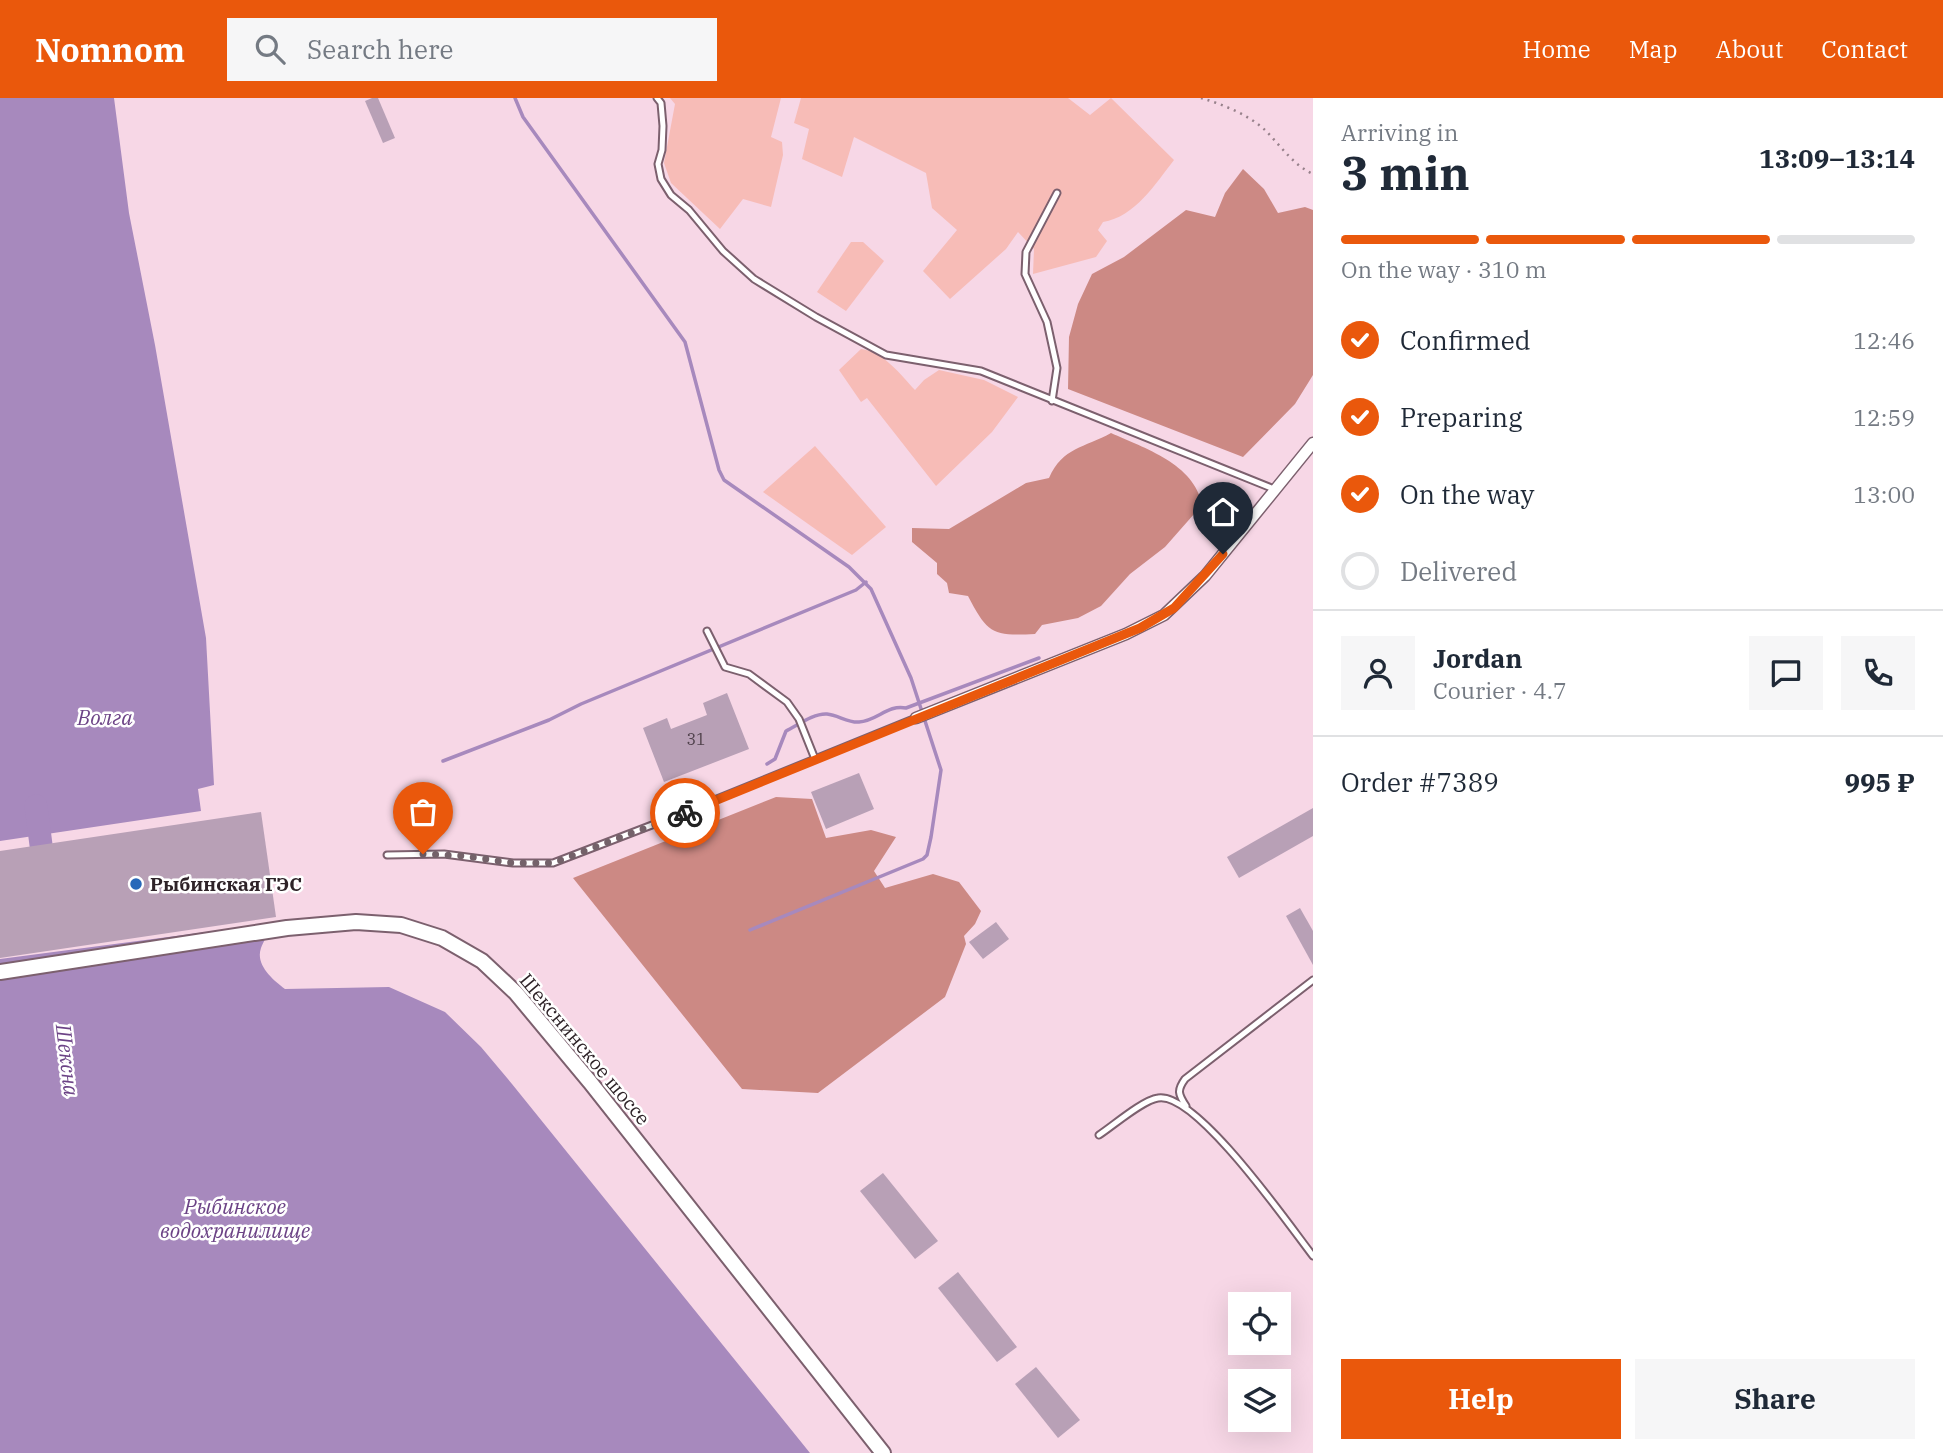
<!DOCTYPE html>
<html lang="en">
<head>
<meta charset="utf-8">
<style>
  body { margin:0; font-family:"IBM Plex Serif",serif; background:#f6f6f7; color:#1f2937; height:100vh; display:flex; flex-direction:column; font-size:26px; white-space:nowrap }
  * { box-sizing:border-box; margin:0 }
  p { font-size:23px; color:#747a83 }
  .icon { flex:none; width:38px; height:38px; fill:none; stroke:currentColor; stroke-width:2; stroke-linecap:round; stroke-linejoin:round }
  .map { position:relative; flex:1; overflow:hidden }
  .panel { display:flex; flex-direction:column; background:#fff; width:630px }
  .panel>* { flex:none }
  .fabs { position:absolute; left:1228px; top:1194px; display:grid; gap:14px }
  .fabs a { display:grid; place-items:center; width:63px; height:63px; border-radius:0px; background:#fff; box-shadow:0 7px 28px #0002; font-size:35px }
  .pin { position:absolute; display:grid; place-items:center; width:60px; height:60px; color:#fff; margin:-72px -30px; border-radius:50% 50% 50% 0; rotate:-45deg; box-shadow:0 0 7px #0007 }
  .pin .icon { rotate:45deg }
  .courier { position:absolute; display:grid; place-items:center; width:70px; height:70px; margin:-35px; border:5px solid #ea580c; border-radius:50%; background:#fff; color:#222; box-shadow:0 2px 9px #0007 }
  .head em { font-style:normal; font-weight:800 }
  .head div { display:flex; flex-direction:column-reverse }
  .head { display:flex; align-items:center; justify-content:space-between; height:119px; padding:0 28px }
  h1 { font-size:46px; font-weight:800; line-height:52px }
  .bar { display:grid; grid-template-columns:repeat(4,1fr); gap:10px 7px; align-content:center; height:84px; padding:0 28px }
  .bar i { height:9px; border-radius:5px; background:#e0e1e3 }
  .bar .current { background:#ea580c }
  .bar p { grid-column:span 4 }
  .line { display:flex; align-items:center; gap:18px; padding:0 28px; border-top:2px solid #e0e1e3 }
  .line div { flex:1 }
  .round { display:grid; place-items:center; flex:none; width:74px; height:74px; border-radius:0px; background:#f6f6f7 }
  ol { padding:0 28px; list-style:none }
  li { display:flex; align-items:center; gap:21px; height:77px }
  li p { margin-inline-start:auto }
  li .icon { padding:7px; border-radius:50%; background:#ea580c; color:#fff; stroke-width:4 }
  li:last-child { color:#747a83 }
  li i { width:38px; height:38px; border:4px solid #e0e1e3; border-radius:50% }
  .button { display:flex; gap:14px; margin-top:auto; padding:14px 28px }
  .button a { flex:1; height:80px; border-radius:0px; background:#ea580c; color:#fff; font-size:28px; font-weight:800; line-height:80px; text-align:center }
  .button a+a { background:#f6f6f7; color:#1f2937 }
  header { display:flex; align-items:center; gap:42px; box-sizing:border-box; height:98px; padding:0 35px; background:#ea580c; color:#fff }
  header strong { font-size:33px }
  nav { display:flex; gap:38px; margin-inline-start:auto; font-size:24px }
  .search { width:490px; height:63px; background:#f6f6f7; display:flex; align-items:center; gap:18px; box-sizing:border-box; padding:0 24px; border-radius:0px; color:#747a83; font-size:26px }
  main { display:flex; flex:1; min-height:0 }
  .map>svg:first-child { display:block }
  .green { fill:#f7bcb7 }
  .forest { fill:#cc8984 }
  .water { fill:#a789bd }
  .lines { fill:none; stroke-linecap:round; stroke-linejoin:round }
  .stream { stroke:#a789bd; stroke-width:3.5 }
  .river { stroke:#a789bd; stroke-width:23 }
  .building { fill:#b8a0b6 }
  .service-casing { stroke:#7c606e; stroke-width:9 }
  .minor-casing { stroke:#7c606e; stroke-width:13 }
  .secondary-casing { stroke:#7c606e; stroke-width:18 }
  .path { stroke:#97818b; stroke-width:2.5; stroke-dasharray:2 5; stroke-linecap:butt }
  .service { stroke:#fff; stroke-width:5 }
  .minor { stroke:#fff; stroke-width:10 }
  .secondary { stroke:#fff; stroke-width:14 }
  .done { stroke:#74626a; stroke-width:7; stroke-dasharray:0 12.6 }
  .route { stroke:#ea580c; stroke-width:9 }
  .poi-dot { fill:#2768b9; stroke:#fff; stroke-width:2.5 }
  .labels { text-anchor:middle; dominant-baseline:central; stroke-width:5; stroke-linejoin:round; paint-order:stroke }
  .number-label { font-size:16px; fill:#50424c }
  .poi-label { font-size:19px; font-weight:bold; fill:#2e2328; stroke:#fff; text-anchor:start }
  .street-label { font-size:19px; fill:#2e2328; stroke:#fff }
  .water-label { font-size:21px; font-style:italic; fill:#6c4386; stroke:#fff }
</style>
</head>
<body>
<header>
<strong>Nomnom</strong>
<div class="search"><svg class="icon" aria-label="search" viewBox="0 0 24 24"><circle cx="10" cy="10" r="6"/><path d="M15 15l6 6"/></svg>Search here</div>
<nav><a>Home</a><a>Map</a><a>About</a><a>Contact</a></nav>
</header>
<main>
<div class="map">
<svg width="1313" height="1355" viewBox="0 0 1313 1355">
  <rect width="100%" height="100%" fill="#f7d7e6"/>
  <g class="green">
    <path d="M 670,0 L 781,0 L 771,39 L 782,44 L 783,57 L 771,109 L 743,101 L 720,131 L 671,85 L 664,65 L 675,6 Z"/>
    <path d="M 801,0 L 1068,0 L 1090,17 L 1111,0 L 1174,62 C 1156,85 1135,119 1103,124 L 1098,132 L 1107,143 L 1096,159 L 1033,176 L 1034,151 L 1018,134 L 1006,151 L 950,201 L 923,173 L 957,132 L 932,110 L 926,75 L 854,39 L 842,79 L 802,61 L 809,31 L 794,25 Z"/>
    <path d="M 851,144 L 863,144 L 884,163 L 846,213 L 817,194 Z"/>
    <path d="M 861,251 C 884,254 900,276 915,292 L 924,282 L 939,272 L 984,282 L 1018,299 L 992,334 L 936,388 L 867,300 L 861,304 L 839,272 Z"/>
    <path d="M 815,348 L 886,429 L 852,457 L 763,394 Z"/>
  </g>
  <g class="forest">
    <path d="M 1243,71 L 1264,91 L 1278,115 L 1305,109 L 1313,112 L 1313,277 L 1295,306 L 1243,359 L 1068,291 L 1069,239 L 1078,206 L 1092,176 L 1124,159 L 1186,112 L 1215,119 L 1225,95 Z"/>
    <path d="M 1111,335 C 1144,350 1195,366 1202,407 L 1165,449 L 1130,476 L 1101,508 L 1078,520 L 1042,527 L 1035,536 C 992,538 988,536 968,498 L 949,495 L 947,485 L 937,476 L 937,465 L 912,444 L 912,430 L 949,431 L 1026,385 L 1049,380 C 1063,349 1084,350 1111,335 Z"/>
    <path d="M 776,699 L 812,701 L 826,740 L 871,732 L 896,739 L 874,773 L 885,790 L 933,776 L 959,784 L 981,813 L 975,826 L 964,838 L 966,846 L 945,899 L 818,995 L 742,991 L 573,780 Z"/>
  </g>
  <g class="water">
    <path d="M 0,0 L 114,0 L 129,115 L 155,247 L 206,540 L 214,687 L 198,691 L 201,713 L 0,743 Z"/>
    <path d="M 260,827 L 267,829 C 268,838 264,842 261,850 C 255,867 273,882 285,891 L 389,889 L 445,914 L 481,949 L 512,986 L 810,1355 L 0,1355 L 0,861 Z"/>
  </g>
  <g class="lines">
    <g class="stream">
      <path d="M 515,0 L 523,19 L 685,244 L 719,372 L 724,382 L 849,469 L 871,491 L 911,580 L 941,672 L 931,739 L 927,757 L 923,761 L 750,832"/>
      <path d="M 443,663 L 549,622 L 581,606 L 856,492 L 866,484"/>
      <path d="M 767,666 L 775,661 L 786,633 C 798,627 814,615 827,616 C 838,617 848,625 859,624 C 877,623 888,606 906,610 L 1039,560"/>
    </g>
    <path class="river" d="M 36,708 L 45,778"/>
  </g>
  <g class="building">
    <path d="M 372,0 L 378,0 L 395,40 L 383,45 L 365,3 Z"/>
    <path d="M 727,595 L 749,651 L 664,684 L 643,630 L 667,620 L 671,631 L 707,617 L 703,605 Z"/>
    <path d="M 859,675 L 874,711 L 826,731 L 811,694 Z"/>
    <path d="M 1313,710 L 1313,738 L 1239,780 L 1227,759 Z"/>
    <path d="M 261,714 L 276,819 L 0,860 L 0,753 Z"/>
    <path d="M 1300,810 L 1313,833 L 1313,867 L 1286,818 Z"/>
    <path d="M 996,824 L 1009,841 L 983,861 L 969,844 Z"/>
    <path d="M 883,1075 L 938,1143 L 915,1161 L 860,1093 Z"/>
    <path d="M 958,1174 L 1017,1249 L 997,1264 L 938,1190 Z"/>
    <path d="M 1036,1269 L 1080,1322 L 1058,1340 L 1015,1286 Z"/>
  </g>
  <g class="lines">
    <g class="service-casing">
      <g id="service">
        <path d="M 657,0 L 661,5 L 663,28 L 662,52 L 658,66 L 661,81 L 671,97 L 689,112 L 723,153 L 754,181 L 816,219 L 886,257 L 981,273 L 1274,391"/>
        <path d="M 1052,303 L 1057,270 L 1047,224 L 1025,176 L 1026,154 L 1057,95"/>
        <path d="M 707,533 L 725,569 L 749,576 L 787,604 L 799,621 L 815,661"/>
        <path d="M 387,757 L 444,756 L 513,765 L 553,765 L 665,722 L 916,620"/>
        <path d="M 1186,1008 C 1178,996 1177,992 1185,981 L 1313,882"/>
        <path d="M 1099,1037 C 1114,1027 1143,1002 1158,1000 C 1196,993 1289,1127 1313,1158"/>
      </g>
    </g>
    <g class="minor-casing">
      <path id="minor" d="M 916,620 L 1126,536 L 1164,517 L 1205,478 L 1313,345"/>
    </g>
    <g class="secondary-casing">
      <path id="secondary" d="M 0,874 L 287,830 L 356,824 L 401,827 L 442,840 L 482,863 L 516,895 L 590,984 L 883,1355"/>
    </g>
    <path class="path" d="M 1201,0 C 1222,6 1249,17 1265,32 C 1280,47 1293,67 1313,76"/>
    <use href="#service" class="service"/>
    <use href="#minor" class="minor"/>
    <use href="#secondary" class="secondary"/>
  </g>
  <g class="lines">
    <path class="done" d="M 423,756 L 464,758 L 513,765 L 553,765 L 685,715"/>
    <path class="route" d="M 685,715 L 1140,530 L 1174,510 L 1223,456"/>
  </g>
  <circle class="poi-dot" cx="136" cy="786" r="7"/>
  <g class="labels">
    <g class="number-label">
      <text x="696" y="641">31</text>
    </g>
    <g class="poi-label">
      <text x="150" y="786">Рыбинская ГЭС</text>
    </g>
    <g class="street-label">
      <text transform="translate(585 951) rotate(50)">Шекснинское шоссе</text>
    </g>
    <g class="water-label">
      <text x="105" y="619">Волга</text>
      <text transform="translate(68 962) rotate(83)">Шексна</text>
      <text x="235" y="1108">Рыбинское<tspan x="235" dy="24">водохранилище</tspan></text>
    </g>
  </g>
</svg>
<div class="fabs">
<a><svg class="icon" aria-label="locate" viewBox="0 0 24 24"><circle cx="12" cy="12" r="6"/><path d="M12 2v4M12 18v4M2 12h4M18 12h4"/></svg></a>
<a><svg class="icon" aria-label="layers" viewBox="0 0 24 24"><path d="M12 4l9 5-9 5-9-5zM3 14l9 5 9-5"/></svg></a>
</div>
<div class="pin" style="left:423px;top:756px;background:#ea580c"><svg class="icon" aria-label="bag" viewBox="0 0 24 24"><path d="M5 8h14l-1 12H6zM9 8a3 3 0 0 1 6 0"/></svg></div>
<div class="pin" style="left:1223px;top:456px;background:#1f2937"><svg class="icon" aria-label="home" viewBox="0 0 24 24"><path d="M3 11l9-7 9 7M6 9v11h12V9"/></svg></div>
<div class="courier" style="left:685px;top:715px"><svg class="icon" aria-label="bike" viewBox="0 0 24 24"><circle cx="6" cy="16" r="4"/><circle cx="18" cy="16" r="4"/><path d="M6 16l4-8h5l3 8M10 8l3 8H6M13 5h3"/></svg></div>
</div>
<section class="panel">
<div class="head"><div><h1>3 min</h1><p>Arriving in</p></div><em>13:09–13:14</em></div>
<div class="bar"><i class="current"></i><i class="current"></i><i class="current"></i><i></i><p>On the way · 310 m</p></div>
<ol>
<li><svg class="icon" aria-label="check" viewBox="0 0 24 24"><path d="M5 12l5 5 9-10"/></svg>Confirmed<p>12:46</p></li>
<li><svg class="icon" aria-label="check" viewBox="0 0 24 24"><path d="M5 12l5 5 9-10"/></svg>Preparing<p>12:59</p></li>
<li><svg class="icon" aria-label="check" viewBox="0 0 24 24"><path d="M5 12l5 5 9-10"/></svg>On the way<p>13:00</p></li>
<li><i></i>Delivered</li>
</ol>
<div class="line" style="height:126px"><a class="round"><svg class="icon" aria-label="person" viewBox="0 0 24 24"><circle cx="12" cy="8" r="4"/><path d="M4 21q1-7 8-7t8 7"/></svg></a><div><b>Jordan</b><p>Courier · 4.7</p></div><a class="round"><svg class="icon" aria-label="chat" viewBox="0 0 24 24"><path d="M4 5h16v11H9l-5 4z"/></svg></a><a class="round"><svg class="icon" aria-label="phone" viewBox="0 0 24 24"><path d="M5 4h4l2 5-3 2q2 4 5 5l2-3 5 2v4C11 20 4 13 5 4z"/></svg></a></div>
<div class="line" style="height:91px"><div>Order #7389</div><b>995 ₽</b></div>
<div class="button"><a>Help</a><a>Share</a></div>
</section>
</main>
</body>
</html>
